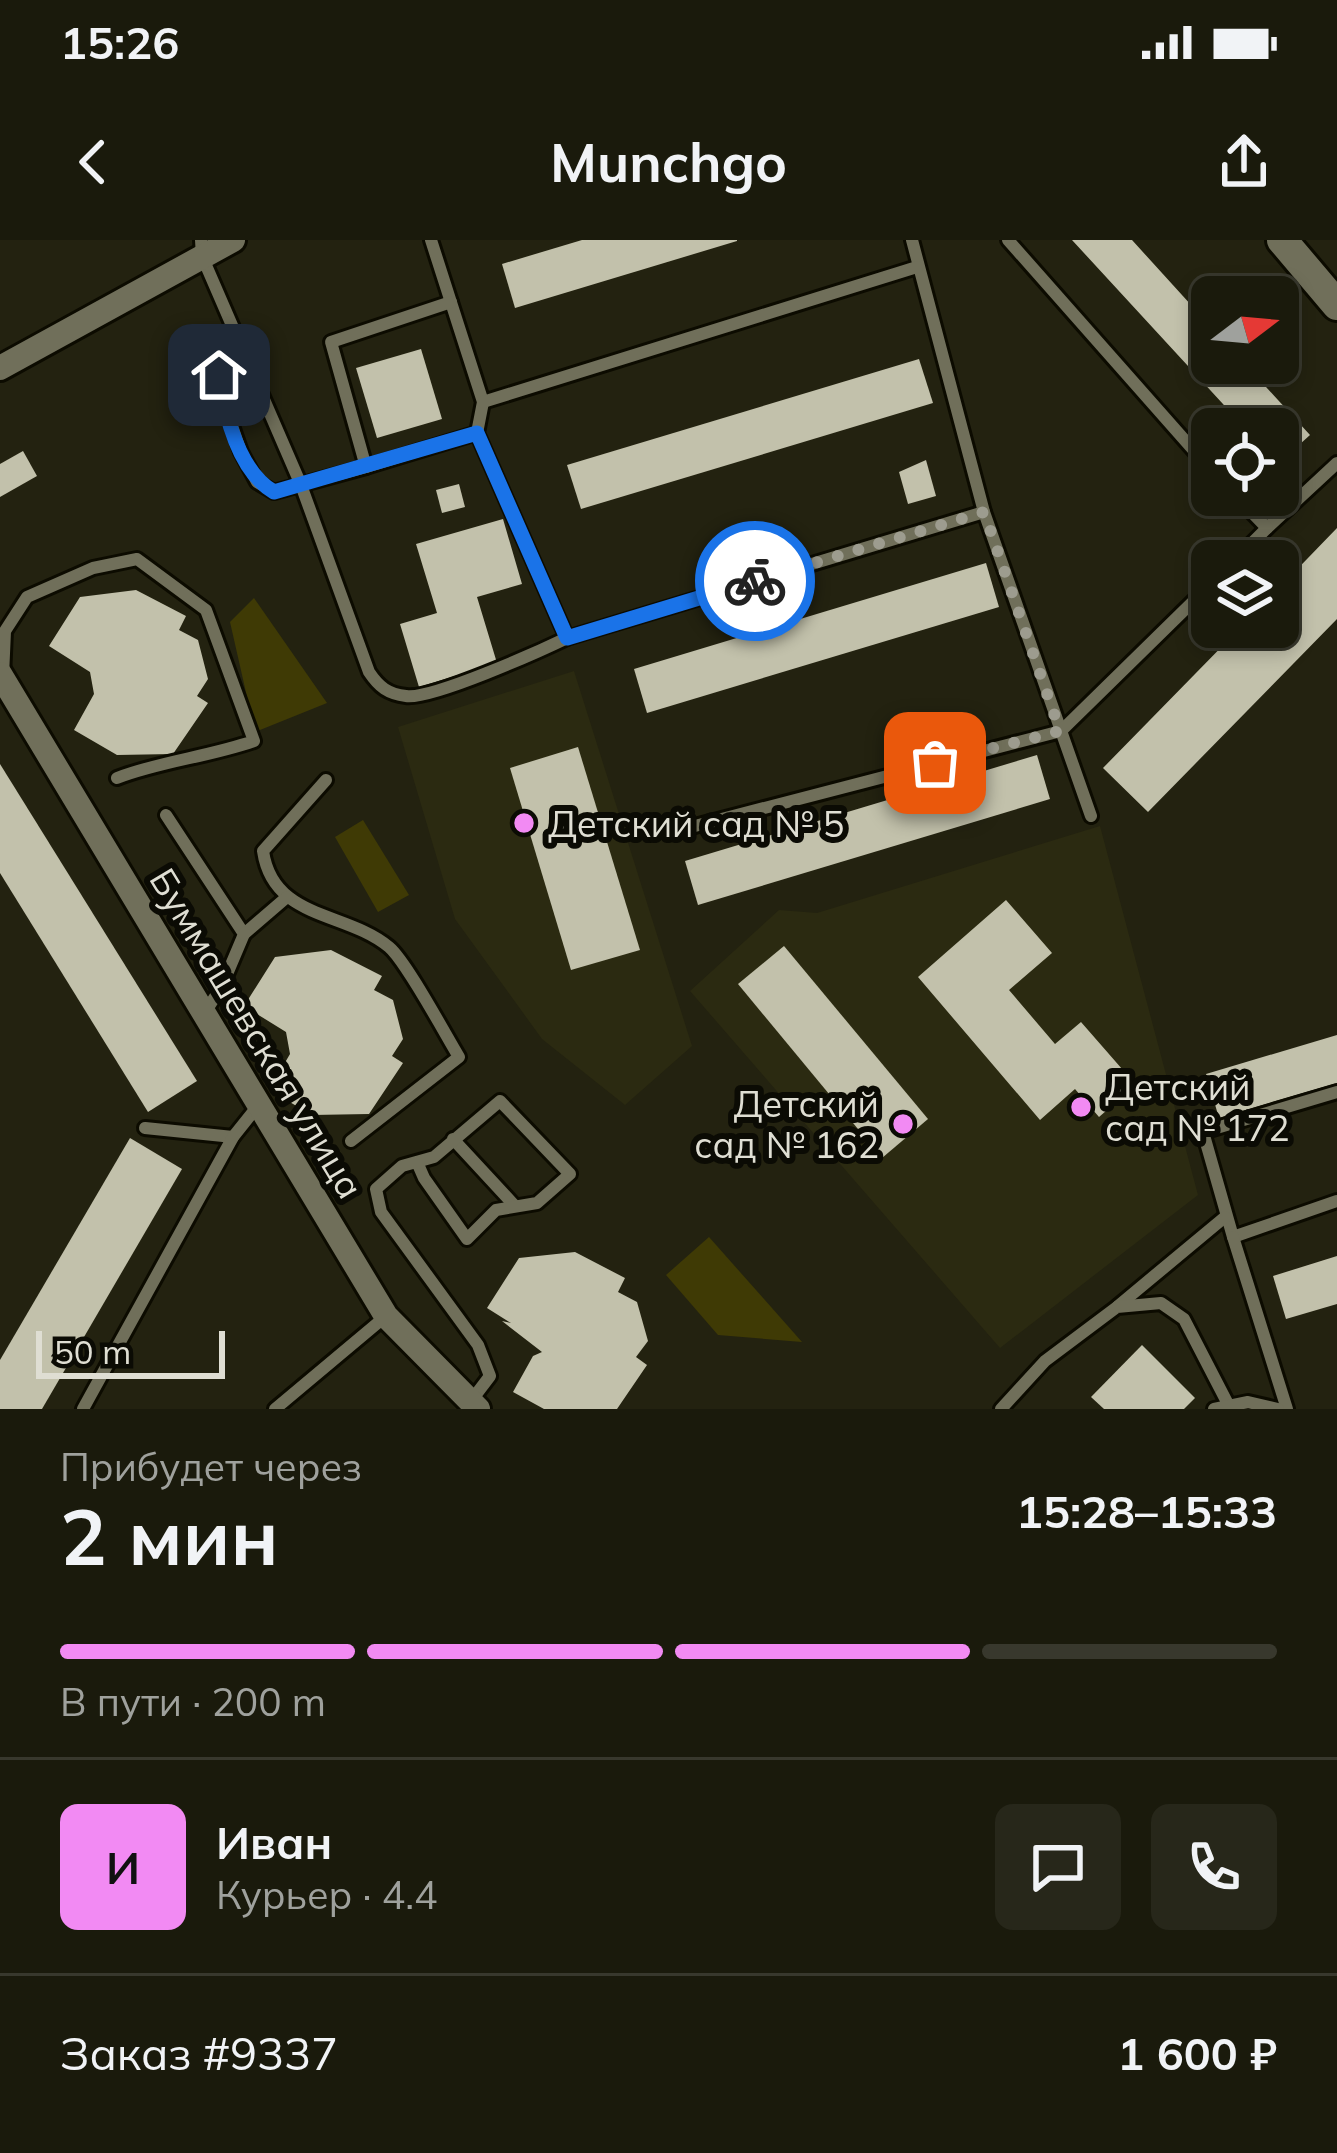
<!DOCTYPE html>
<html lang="ru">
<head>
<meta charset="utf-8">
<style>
  body { margin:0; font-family:Mulish,sans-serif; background:#27271a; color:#f1f3f6; height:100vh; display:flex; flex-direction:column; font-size:45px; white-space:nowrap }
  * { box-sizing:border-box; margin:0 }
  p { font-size:39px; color:#9fa19d }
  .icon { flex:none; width:66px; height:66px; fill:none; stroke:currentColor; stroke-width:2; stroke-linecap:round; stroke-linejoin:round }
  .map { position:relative; height:1169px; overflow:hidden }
  .sheet { display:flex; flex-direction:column; background:#1a1a0c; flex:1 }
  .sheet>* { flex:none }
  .needle { width:78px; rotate:74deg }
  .controls { position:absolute; left:1191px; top:36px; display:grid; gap:24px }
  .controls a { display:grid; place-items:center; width:108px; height:108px; border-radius:18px; background:#1a1a0c; box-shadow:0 6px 18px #0003,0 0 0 3px #38382d; font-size:60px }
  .scale { position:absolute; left:36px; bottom:30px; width:189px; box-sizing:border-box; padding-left:12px; border:6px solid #dfded3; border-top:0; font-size:33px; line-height:42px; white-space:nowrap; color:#dfded3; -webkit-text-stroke:9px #0b0b04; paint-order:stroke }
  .pin { position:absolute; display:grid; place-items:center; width:102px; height:102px; color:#fff; margin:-51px; border-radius:24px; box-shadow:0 6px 18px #0006 }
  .courier { position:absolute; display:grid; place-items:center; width:120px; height:120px; margin:-60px; border:9px solid #1a73e8; border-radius:50%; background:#fff; color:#222; box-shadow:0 3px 15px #0007 }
  .headline em { font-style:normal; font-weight:700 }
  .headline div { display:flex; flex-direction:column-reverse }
  .headline { display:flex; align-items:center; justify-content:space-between; height:204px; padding:0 60px }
  h1 { font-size:78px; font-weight:700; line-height:90px }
  .bar { display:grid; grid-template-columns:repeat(4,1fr); gap:18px 12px; align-content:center; height:144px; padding:0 60px }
  .bar i { height:15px; border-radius:9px; background:#38382d }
  .bar .current { background:#f28af3 }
  .bar p { grid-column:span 4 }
  .line { display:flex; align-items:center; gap:30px; padding:0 60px; border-top:3px solid #38382d }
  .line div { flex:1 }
  .round { display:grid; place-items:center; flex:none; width:126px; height:126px; border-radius:18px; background:#27271a }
  .status { display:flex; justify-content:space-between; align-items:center; height:84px; padding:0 60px; background:#1a1a0c; direction:ltr }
  .status svg { height:33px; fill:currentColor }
  header { display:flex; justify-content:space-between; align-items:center; height:156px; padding:0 60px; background:#1a1a0c; font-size:54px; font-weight:700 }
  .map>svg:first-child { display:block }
  .built { fill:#2b2a11 }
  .green { fill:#3f3a05 }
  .building { fill:#c2c1ab }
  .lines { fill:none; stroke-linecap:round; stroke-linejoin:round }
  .service-casing { stroke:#0c0b00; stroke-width:18 }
  .minor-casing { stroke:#0c0b00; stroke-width:30 }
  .tertiary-casing { stroke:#0c0b00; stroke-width:36 }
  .service { stroke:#706f5a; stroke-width:12 }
  .minor { stroke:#706f5a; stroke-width:24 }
  .tertiary { stroke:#706f5a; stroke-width:30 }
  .done { stroke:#9d9c8f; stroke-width:12; stroke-dasharray:0 21.6 }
  .route { stroke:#1a73e8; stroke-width:15 }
  .poi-dot { fill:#f28af3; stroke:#0b0b04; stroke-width:4.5 }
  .labels { text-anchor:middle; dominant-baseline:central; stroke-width:12; stroke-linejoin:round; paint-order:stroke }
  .poi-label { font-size:36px; fill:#dfded3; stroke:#0b0b04; text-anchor:start }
  .street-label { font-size:36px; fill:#dfded3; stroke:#0b0b04 }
</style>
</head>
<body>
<div class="status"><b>15:26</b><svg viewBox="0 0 49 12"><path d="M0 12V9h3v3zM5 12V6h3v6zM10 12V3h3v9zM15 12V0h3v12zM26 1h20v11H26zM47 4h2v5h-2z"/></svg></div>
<header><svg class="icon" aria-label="back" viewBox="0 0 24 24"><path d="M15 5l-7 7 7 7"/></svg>Munchgo<svg class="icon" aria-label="share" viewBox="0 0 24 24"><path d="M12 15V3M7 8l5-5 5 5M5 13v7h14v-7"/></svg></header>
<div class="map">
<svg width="1337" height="1169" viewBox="0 0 1337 1169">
  <rect width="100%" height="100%" fill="#232210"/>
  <g class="built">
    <path d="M 574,431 L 692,806 L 625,865 L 542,799 L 455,679 L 398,487 Z"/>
    <path d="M 1100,586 L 1198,955 L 1000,1108 L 690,751 L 779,670 L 817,673 Z"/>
  </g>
  <g class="green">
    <path d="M 254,358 L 327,463 L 255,492 L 230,382 Z"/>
    <path d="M 363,580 L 409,655 L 378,672 L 335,597 Z"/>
    <path d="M 709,997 L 802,1102 L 718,1095 L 666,1035 Z"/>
  </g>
  <g class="building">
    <path d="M 582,0 L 737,0 L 737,1 L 515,68 L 502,24 Z"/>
    <path d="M 1072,0 L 1132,0 L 1212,88 L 1212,123 L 1244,123 L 1310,195 L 1278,224 L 1278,189 L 1246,189 Z"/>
    <path d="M 421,109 L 442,179 L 377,198 L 356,128 Z"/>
    <path d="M 919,119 L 933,163 L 581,269 L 567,225 Z"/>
    <path d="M 23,211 L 37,236 L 0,257 L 0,224 Z"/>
    <path d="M 926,220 L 936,256 L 908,264 L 899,232 Z"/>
    <path d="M 459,244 L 465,267 L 442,273 L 436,250 Z"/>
    <path d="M 503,279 L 522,344 L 477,357 L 497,423 L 419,447 L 400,384 L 437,373 L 416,304 Z"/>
    <path d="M 1337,288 L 1337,379 L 1148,572 L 1103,528 L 1241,387 L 1278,387 L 1278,349 Z"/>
    <path d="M 986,323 L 999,367 L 647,473 L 634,429 Z"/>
    <path d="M 136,350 L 186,376 L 179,390 L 198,400 L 208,439 L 197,456 L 208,463 L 173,514 L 117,515 L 74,490 L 94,454 L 90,432 L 49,406 L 80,357 Z"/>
    <path d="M 578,507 L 640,710 L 571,730 L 510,528 Z"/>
    <path d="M 1037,515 L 1050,559 L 698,665 L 685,621 Z"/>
    <path d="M 0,524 L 197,841 L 148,872 L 0,633 Z"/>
    <path d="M 1006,660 L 1052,713 L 1009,750 L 1055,804 L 1081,782 L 1136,845 L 1099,877 L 1075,849 L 1040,880 L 918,737 Z"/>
    <path d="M 784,706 L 928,879 L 882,918 L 738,744 Z"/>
    <path d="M 331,710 L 382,736 L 374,750 L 393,760 L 403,799 L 392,816 L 403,823 L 369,874 L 312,875 L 269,850 L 290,814 L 286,792 L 244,766 L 275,717 Z"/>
    <path d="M 1337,795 L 1337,843 L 1219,878 L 1206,834 Z"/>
    <path d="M 130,898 L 182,929 L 42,1169 L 0,1169 L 0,1120 Z"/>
    <path d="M 575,1012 L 625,1038 L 618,1052 L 637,1062 L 648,1101 L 636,1117 L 647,1125 L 617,1169 L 544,1169 L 513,1152 L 533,1116 L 542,1112 L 502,1081 L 511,1083 L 487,1068 L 519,1018 Z"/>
    <path d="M 1337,1016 L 1337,1064 L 1286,1079 L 1273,1036 Z"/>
    <path d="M 1142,1105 L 1195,1158 L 1184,1169 L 1104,1169 L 1091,1157 Z"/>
  </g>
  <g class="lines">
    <g class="service-casing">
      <g id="service">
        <path d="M 201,0 L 202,16 L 301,245 L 369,432 C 379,447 388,454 406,456 C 431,460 540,411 567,398 L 984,272"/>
        <path d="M 431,0 L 483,162 L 477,193 L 567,398"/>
        <path d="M 912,0 L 984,272 L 1091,576"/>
        <path d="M 1008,0 L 1212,231"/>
        <path d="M 451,62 L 331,102 L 366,227 L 477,193"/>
        <path d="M 232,88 L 219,135 L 223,160 L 241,212 L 257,242 L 274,252 L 366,227"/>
        <path d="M 483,162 L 917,27"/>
        <path d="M 1267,288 L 1337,223"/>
        <path d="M 1234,321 L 1267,288 L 1235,255"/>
        <path d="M 3,436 L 5,391 L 27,357 L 93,328 L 137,319 L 206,370 L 254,501 C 208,517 161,521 117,538"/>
        <path d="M 326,540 L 263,611 C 273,680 346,671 389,707 C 406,721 445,794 459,817 L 351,901"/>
        <path d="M 166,575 L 244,694 L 222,746 L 204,774"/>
        <path d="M 691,587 L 1061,491 L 1212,343"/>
        <path d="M 244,694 L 287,657"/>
        <path d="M 1337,852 L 1203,892 L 1233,997 L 1337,961"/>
        <path d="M 145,888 L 233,897"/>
        <path d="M 453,899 L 515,966"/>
        <path d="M 417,922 L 424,938 L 467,999 L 496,970 L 537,963 L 570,934 L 500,861 L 434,917 L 402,926 L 376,949 L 381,972 L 478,1105 L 490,1136 L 471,1161"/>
        <path d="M 1233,997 L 1287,1169"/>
        <path d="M 1118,1066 L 1225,977"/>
        <path d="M 83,1169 L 233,897 L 257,867"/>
        <path d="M 275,1169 L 386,1076"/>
        <path d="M 1001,1169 L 1045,1121 L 1117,1067 L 1161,1063 L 1184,1079 L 1229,1166"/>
        <path d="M 1214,1169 L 1248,1162 L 1278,1169"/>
      </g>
    </g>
    <g class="minor-casing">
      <g id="minor">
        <path d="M 0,128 L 233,0"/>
        <path d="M 0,434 L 386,1076 L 478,1169"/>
      </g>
    </g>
    <g class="tertiary-casing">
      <path id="tertiary" d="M 1282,0 L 1337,65"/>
    </g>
    <use href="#service" class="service"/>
    <use href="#minor" class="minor"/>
    <use href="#tertiary" class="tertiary"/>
  </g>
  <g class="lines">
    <path class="done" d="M 755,341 L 984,272 L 1060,491 L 935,523"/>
    <path class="route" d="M 219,135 C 225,175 238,231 274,252 L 477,193 L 567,398 L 755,341"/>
  </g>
  <g class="poi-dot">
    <circle cx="524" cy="583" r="12"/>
    <circle cx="1081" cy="867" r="12"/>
    <circle cx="903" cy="884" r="12"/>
  </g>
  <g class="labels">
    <g class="poi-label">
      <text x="548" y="583">Детский сад № 5</text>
      <text x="1105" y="846">Детский<tspan x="1105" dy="41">сад № 172</tspan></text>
      <text x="879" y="863" text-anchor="end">Детский<tspan x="879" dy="41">сад № 162</tspan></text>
    </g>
    <g class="street-label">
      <text transform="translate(257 793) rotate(59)">Буммашевская улица</text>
    </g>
  </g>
</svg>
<div class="controls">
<a><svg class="needle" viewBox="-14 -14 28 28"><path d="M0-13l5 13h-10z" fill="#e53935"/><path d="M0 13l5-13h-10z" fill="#9fa19d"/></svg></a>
<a><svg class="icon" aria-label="locate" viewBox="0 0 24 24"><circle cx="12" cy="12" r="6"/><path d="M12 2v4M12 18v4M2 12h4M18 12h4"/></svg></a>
<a><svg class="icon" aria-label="layers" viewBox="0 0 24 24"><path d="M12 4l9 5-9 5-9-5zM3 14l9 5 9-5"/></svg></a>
</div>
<div class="scale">50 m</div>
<div class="pin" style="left:935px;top:523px;background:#ea580c"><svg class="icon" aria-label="bag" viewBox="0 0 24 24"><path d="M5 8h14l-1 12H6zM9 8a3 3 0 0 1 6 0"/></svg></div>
<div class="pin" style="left:219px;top:135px;background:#1f2937"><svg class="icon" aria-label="home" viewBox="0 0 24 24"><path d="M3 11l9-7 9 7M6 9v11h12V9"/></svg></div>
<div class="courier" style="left:755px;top:341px"><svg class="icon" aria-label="bike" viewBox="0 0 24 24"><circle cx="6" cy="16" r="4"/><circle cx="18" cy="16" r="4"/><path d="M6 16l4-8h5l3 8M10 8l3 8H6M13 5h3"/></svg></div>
</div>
<section class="sheet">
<div class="headline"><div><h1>2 мин</h1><p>Прибудет через</p></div><em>15:28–15:33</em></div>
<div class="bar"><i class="current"></i><i class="current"></i><i class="current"></i><i></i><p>В пути · 200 m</p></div>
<div class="line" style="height:216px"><b class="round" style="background:#f28af3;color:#111">И</b><div><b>Иван</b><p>Курьер · 4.4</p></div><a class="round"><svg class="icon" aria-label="chat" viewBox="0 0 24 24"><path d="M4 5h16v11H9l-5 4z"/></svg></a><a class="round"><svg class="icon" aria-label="phone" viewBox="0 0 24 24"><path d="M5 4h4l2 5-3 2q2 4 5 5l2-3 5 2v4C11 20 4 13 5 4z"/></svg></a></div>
<div class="line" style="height:156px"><div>Заказ #9337</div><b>1 600 ₽</b></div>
</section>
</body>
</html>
